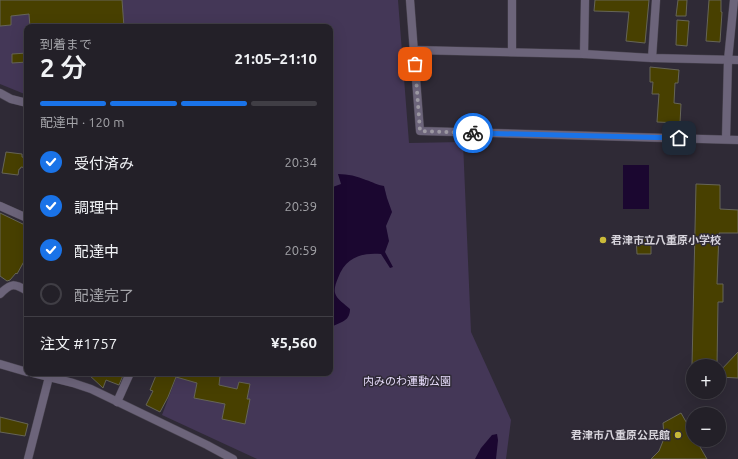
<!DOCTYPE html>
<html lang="ja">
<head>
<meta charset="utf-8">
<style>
  body { margin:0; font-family:Ubuntu,"Noto Sans JP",sans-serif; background:#2b2830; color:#f1f3f6; height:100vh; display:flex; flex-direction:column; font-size:15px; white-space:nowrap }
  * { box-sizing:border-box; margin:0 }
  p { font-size:13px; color:#a3a3a8 }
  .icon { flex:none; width:22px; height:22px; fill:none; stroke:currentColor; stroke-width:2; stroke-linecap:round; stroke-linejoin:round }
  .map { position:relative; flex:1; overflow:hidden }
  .sheet { position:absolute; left:24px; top:24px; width:309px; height:352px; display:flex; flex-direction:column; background:#232028; border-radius:8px; box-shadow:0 4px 16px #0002,0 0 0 1px #403e45 }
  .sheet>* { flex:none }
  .tools { position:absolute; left:686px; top:359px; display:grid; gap:8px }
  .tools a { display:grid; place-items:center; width:40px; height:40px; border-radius:50%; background:#232028; box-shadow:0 4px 16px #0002,0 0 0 1px #403e45; font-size:20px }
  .pin { position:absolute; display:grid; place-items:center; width:34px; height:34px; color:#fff; margin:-17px; border-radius:8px; box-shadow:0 2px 6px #0006 }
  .courier { position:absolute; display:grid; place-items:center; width:40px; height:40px; margin:-20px; border:3px solid #1a73e8; border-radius:50%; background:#fff; color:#222; box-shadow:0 1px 5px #0007 }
  .headline em { font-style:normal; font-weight:600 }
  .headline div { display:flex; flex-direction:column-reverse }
  .headline { display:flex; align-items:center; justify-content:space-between; height:68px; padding:0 16px }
  h1 { font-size:26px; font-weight:600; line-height:30px }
  .bar { display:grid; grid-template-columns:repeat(4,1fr); gap:6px 4px; align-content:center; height:48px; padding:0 16px }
  .bar i { height:5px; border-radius:3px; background:#403e45 }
  .bar .active { background:#1a73e8 }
  .bar p { grid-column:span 4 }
  .line { display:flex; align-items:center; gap:10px; padding:0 16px; border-top:1px solid #403e45 }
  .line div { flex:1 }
  ol { padding:0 16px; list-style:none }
  li { display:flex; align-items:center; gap:12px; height:44px }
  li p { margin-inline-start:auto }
  li .icon { padding:4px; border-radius:50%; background:#1a73e8; color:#fff; stroke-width:4 }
  li:last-child { color:#a3a3a8 }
  li i { width:22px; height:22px; border:2px solid #403e45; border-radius:50% }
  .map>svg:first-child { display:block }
  .green { fill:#443757 }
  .water { fill:#1b0730 }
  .building { fill:#484000; stroke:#666557 }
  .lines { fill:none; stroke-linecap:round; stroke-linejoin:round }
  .minor-casing { stroke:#4a4551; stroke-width:9 }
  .tertiary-casing { stroke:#4a4551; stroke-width:9 }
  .minor { stroke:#6c647a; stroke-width:8 }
  .tertiary { stroke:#6c647a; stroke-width:8 }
  .done { stroke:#9c98a2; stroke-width:4; stroke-dasharray:0 7.2 }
  .route { stroke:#1a73e8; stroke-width:5 }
  .poi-dot { fill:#caba39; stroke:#2f2a36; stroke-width:1.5 }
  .labels { text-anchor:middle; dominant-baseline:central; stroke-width:3; stroke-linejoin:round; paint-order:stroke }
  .poi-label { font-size:11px; font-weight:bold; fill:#d7d4dc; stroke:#2f2a36; text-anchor:start }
  .park-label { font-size:11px; fill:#e6dbfa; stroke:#2f2a36 }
</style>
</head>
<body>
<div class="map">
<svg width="738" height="459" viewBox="0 0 738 459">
  <rect width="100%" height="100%" fill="#2f2a36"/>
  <path class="green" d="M 0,0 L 398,0 L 409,143 L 463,142 L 471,332 L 511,420 L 506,459 L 257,459 L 162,415 L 178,373 L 330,373 L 330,27 L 27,27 L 27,95 L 0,84 Z"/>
  <g class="water">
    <rect x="623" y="165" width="26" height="44"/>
    <path d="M 338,174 C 348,174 357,176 366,180 C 373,182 377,185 384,186 L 387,198 L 392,212 L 386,226 L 389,241 L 385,252 L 393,267 L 390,268 L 381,254 C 362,252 345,258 338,278 C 336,283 334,288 335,293 C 337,300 345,304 350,309 C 350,323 338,322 330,328 L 330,312 L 333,301 L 330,293 L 330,188 L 341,184 Z"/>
    <path d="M 497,434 L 498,440 L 496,459 L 475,459 L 481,448 L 492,435 Z"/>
  </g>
  <g class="building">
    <path d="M 0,0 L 122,0 L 124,27 L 30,27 L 29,14 L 11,16 L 11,25 L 0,26 Z"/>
    <path d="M 595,0 L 649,0 L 645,43 L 626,41 L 629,12 L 594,11 Z"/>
    <path d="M 678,0 L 687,0 L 686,16 L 676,16 Z"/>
    <path d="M 709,0 L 721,0 L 721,12 L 722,12 L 720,42 L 706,41 Z"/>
    <path d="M 677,20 L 689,21 L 687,46 L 676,45 Z"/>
    <path d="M 27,53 L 27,62 L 12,63 L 12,54 Z"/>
    <path d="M 650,67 L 679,70 L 678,83 L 675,83 L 674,103 L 681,104 L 680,123 L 657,122 L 659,94 L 652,94 L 653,82 L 650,82 Z"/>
    <path d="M 6,152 L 22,154 L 22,157 L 27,158 L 27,168 L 21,167 L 20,169 L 19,169 L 18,175 L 2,173 Z"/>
    <path d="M 696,184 L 720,185 L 720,209 L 738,210 L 738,233 L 719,233 L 717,284 L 723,284 L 723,302 L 718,302 L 717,366 L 692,366 Z"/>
    <path d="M 0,213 L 27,226 L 27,256 L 17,274 L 16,273 L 10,280 L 7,281 L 0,276 Z"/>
    <path d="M 636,236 L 651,236 L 651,254 L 637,254 Z"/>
    <path d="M 738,352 L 738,378 L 719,377 L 719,372 Z"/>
    <path d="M 87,373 L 124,373 L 119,385 L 106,380 L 103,388 Z"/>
    <path d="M 157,373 L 204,373 L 220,376 L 219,385 L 237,389 L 239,382 L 250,384 L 247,399 L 250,399 L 245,424 L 222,419 L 225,404 L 194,398 L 197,383 L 176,377 L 168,397 L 160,412 L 146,405 L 153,391 L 150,390 Z"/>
    <path d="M 681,413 L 693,434 L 693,440 L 696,440 L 707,459 L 651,459 L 659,451 L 663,441 L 664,436 L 663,423 Z"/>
    <path d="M 0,417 L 28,424 L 25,436 L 0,432 Z"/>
  </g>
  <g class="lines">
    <g class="minor-casing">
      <g id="minor">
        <path d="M 414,50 L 584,54 L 652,58 L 738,60"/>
        <path d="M 512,52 L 512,0"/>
        <path d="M 584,54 L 585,0"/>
        <path d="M 652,58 L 656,0"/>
        <path d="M 0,93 L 11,99 L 27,103"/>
        <path d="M 726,139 L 728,60 L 734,0"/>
        <path d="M 0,206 L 27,218"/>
        <path d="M 0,294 C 11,283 14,283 27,291"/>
        <path d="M 0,364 L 27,372"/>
        <path d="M 33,373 L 73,383 L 91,389 L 207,445 L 233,459"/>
        <path d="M 117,402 L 130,373"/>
        <path d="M 28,459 L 49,377"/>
      </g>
    </g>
    <g class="tertiary-casing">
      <path id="tertiary" d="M 410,0 L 420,131 L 738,140"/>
    </g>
    <use href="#minor" class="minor"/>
    <use href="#tertiary" class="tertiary"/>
  </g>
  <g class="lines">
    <path class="done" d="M 415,64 L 420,131 L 473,133"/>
    <path class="route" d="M 473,133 L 679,138"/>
  </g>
  <g class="poi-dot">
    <circle cx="603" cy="240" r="4"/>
    <circle cx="678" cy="435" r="4"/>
  </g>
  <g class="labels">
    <g class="poi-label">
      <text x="611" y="240">君津市立八重原小学校</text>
      <text x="670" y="435" text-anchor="end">君津市八重原公民館</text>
    </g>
    <g class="park-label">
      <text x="407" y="381">内みのわ運動公園</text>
    </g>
  </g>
</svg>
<div class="tools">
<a>+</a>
<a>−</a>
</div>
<div class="pin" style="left:415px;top:64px;background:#ea580c"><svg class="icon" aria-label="bag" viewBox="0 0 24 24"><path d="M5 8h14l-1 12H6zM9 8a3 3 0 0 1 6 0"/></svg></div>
<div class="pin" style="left:679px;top:138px;background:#1f2937"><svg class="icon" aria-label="home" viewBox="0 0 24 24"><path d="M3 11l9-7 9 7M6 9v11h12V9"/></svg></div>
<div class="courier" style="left:473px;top:133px"><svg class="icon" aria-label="bike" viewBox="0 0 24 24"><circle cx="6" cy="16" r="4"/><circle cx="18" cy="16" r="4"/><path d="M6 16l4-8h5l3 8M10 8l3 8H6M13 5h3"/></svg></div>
<section class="sheet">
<div class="headline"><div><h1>2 分</h1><p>到着まで</p></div><em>21:05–21:10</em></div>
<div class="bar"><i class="active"></i><i class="active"></i><i class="active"></i><i></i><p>配達中 · 120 m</p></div>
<ol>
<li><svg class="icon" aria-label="check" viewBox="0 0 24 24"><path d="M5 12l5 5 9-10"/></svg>受付済み<p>20:34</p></li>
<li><svg class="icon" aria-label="check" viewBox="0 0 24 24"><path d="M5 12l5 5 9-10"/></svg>調理中<p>20:39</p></li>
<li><svg class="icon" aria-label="check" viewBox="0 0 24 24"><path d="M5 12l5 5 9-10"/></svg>配達中<p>20:59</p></li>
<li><i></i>配達完了</li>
</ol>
<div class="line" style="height:52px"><div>注文 #1757</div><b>¥5,560</b></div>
</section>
</div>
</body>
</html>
